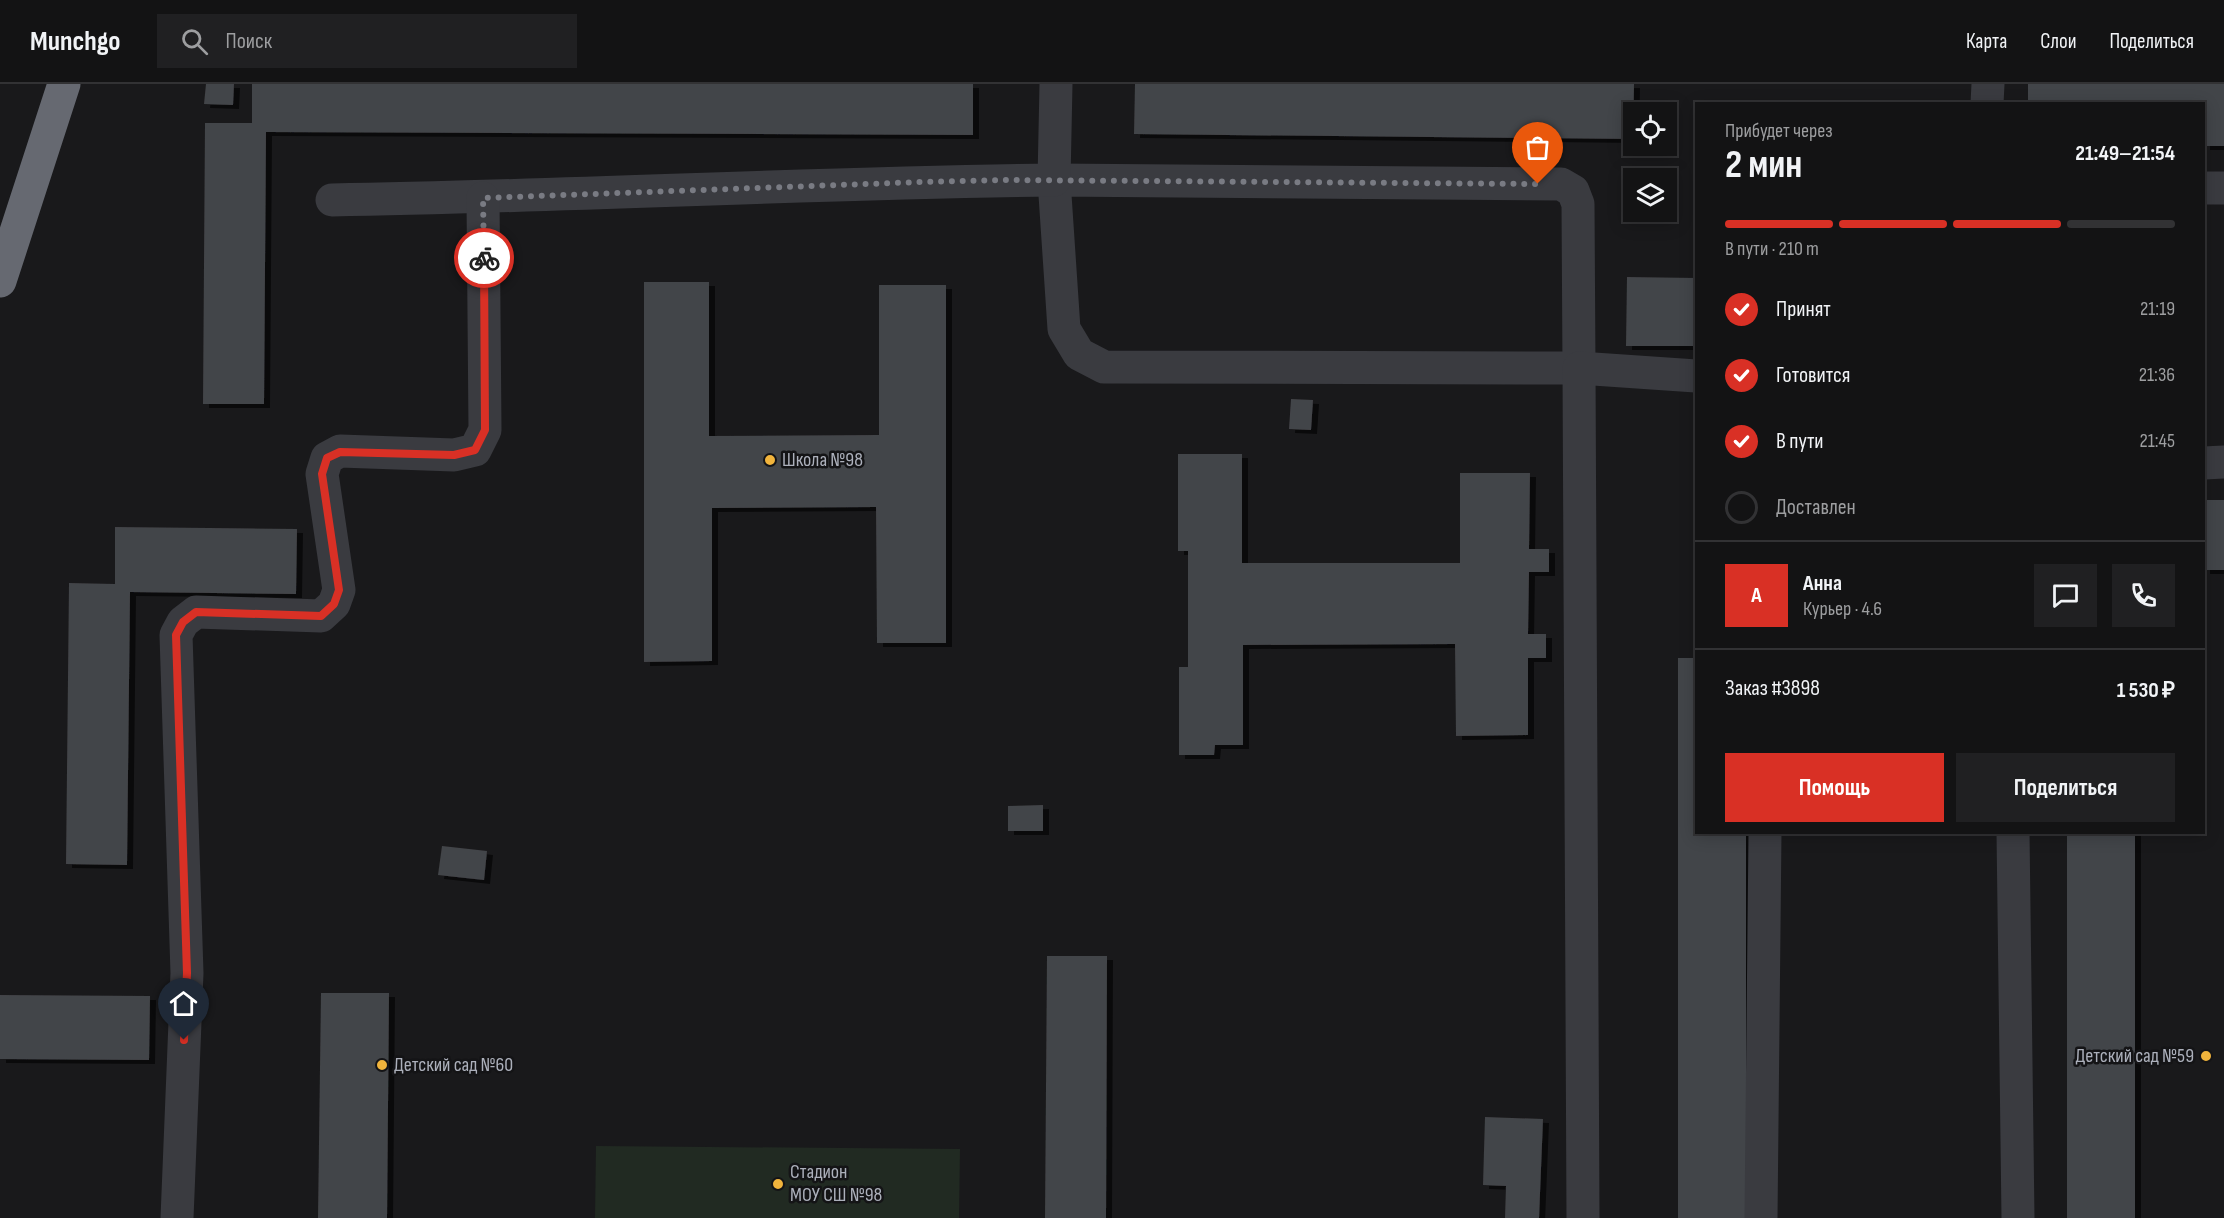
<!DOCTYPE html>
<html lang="ru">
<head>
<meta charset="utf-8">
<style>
  body { margin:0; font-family:"Sofia Sans Condensed",sans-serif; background:#202022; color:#f1f3f6; height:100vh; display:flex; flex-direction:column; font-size:22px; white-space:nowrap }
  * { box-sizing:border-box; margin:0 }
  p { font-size:20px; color:#9d9ea0 }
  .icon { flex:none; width:33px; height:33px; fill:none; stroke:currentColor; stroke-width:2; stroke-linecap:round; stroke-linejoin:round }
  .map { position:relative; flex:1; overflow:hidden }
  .side { position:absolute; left:1695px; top:18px; width:510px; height:732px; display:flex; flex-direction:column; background:#131314; border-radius:0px; box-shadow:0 3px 15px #0003,0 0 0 2px #323234 }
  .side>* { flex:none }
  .tools { position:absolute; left:1623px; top:18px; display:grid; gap:12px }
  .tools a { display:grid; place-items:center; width:54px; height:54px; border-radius:0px; background:#131314; box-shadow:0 3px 15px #0003,0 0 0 2px #323234; font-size:30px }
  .pin { position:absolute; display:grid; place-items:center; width:51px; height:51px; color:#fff; margin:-62px -26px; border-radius:50% 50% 50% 0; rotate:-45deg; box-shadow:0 0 6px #0007 }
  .pin .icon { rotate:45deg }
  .courier { position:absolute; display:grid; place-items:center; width:60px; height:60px; margin:-30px; border:4px solid #d93025; border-radius:50%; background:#fff; color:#222; box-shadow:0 2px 8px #0007 }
  .summary em { font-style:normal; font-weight:700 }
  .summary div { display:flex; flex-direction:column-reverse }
  .summary { display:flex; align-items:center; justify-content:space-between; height:102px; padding:0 30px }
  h1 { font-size:39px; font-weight:700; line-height:45px }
  .bar { display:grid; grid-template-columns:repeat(4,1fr); gap:9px 6px; align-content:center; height:72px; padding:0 30px }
  .bar i { height:8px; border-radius:4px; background:#323234 }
  .bar .selected { background:#d93025 }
  .bar p { grid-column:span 4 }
  .line { display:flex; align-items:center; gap:15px; padding:0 30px; border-top:2px solid #323234 }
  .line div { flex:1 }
  .round { display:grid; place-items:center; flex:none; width:63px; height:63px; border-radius:0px; background:#202022 }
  ol { padding:0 30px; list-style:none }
  li { display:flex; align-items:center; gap:18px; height:66px }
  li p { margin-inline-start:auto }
  li .icon { padding:6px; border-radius:50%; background:#d93025; color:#fff; stroke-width:4 }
  li:last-child { color:#9d9ea0 }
  li i { width:33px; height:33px; border:3px solid #323234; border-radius:50% }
  .button { display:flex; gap:12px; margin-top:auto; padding:12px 30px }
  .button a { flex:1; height:69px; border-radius:0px; background:#d93025; color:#fff; font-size:24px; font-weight:700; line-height:69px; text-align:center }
  .button a+a { background:#202022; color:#f1f3f6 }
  header { display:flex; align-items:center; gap:36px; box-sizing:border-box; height:84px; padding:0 30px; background:#131314; border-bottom:2px solid #323234 }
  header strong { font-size:28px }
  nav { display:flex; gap:33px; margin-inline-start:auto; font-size:21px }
  .search { width:420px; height:54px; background:#202022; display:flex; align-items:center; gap:15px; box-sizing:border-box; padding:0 21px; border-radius:0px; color:#9d9ea0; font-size:22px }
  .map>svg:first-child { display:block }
  .park { fill:#212a22 }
  .building { fill:#434448; filter:url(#shadow) }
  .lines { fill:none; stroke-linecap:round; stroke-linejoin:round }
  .street { stroke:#3a3b40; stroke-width:33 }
  .highway { stroke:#666971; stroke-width:33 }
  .done { stroke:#797b83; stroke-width:6; stroke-dasharray:0 10.8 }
  .route { stroke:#d93025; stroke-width:8 }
  .poi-dot { fill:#f1b43c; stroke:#141416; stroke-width:2 }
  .labels { text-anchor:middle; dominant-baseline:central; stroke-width:5; stroke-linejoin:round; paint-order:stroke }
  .poi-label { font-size:20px; fill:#acb0bb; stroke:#141416; text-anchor:start }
</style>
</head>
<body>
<header>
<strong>Munchgo</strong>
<div class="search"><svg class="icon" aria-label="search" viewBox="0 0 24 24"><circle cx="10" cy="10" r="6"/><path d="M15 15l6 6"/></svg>Поиск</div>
<nav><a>Карта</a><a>Слои</a><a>Поделиться</a></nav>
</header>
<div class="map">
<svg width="2224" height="1134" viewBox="0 0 2224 1134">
  <defs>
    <filter id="shadow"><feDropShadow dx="6" dy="4" stdDeviation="0" flood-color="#0009"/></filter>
  </defs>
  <rect width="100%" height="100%" fill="#19191b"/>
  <path class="park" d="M 596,1062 L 960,1065 L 959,1134 L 595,1134 Z"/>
  <g class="building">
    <path d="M 206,0 L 234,0 L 233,21 L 204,20 Z"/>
    <path d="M 252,0 L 973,0 L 973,51 L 266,48 L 264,320 L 203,320 L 205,39 L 252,39 Z"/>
    <path d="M 1135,0 L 1634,0 L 1633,55 L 1134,50 Z"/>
    <path d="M 2028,0 L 2224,0 L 2224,62 L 2204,62 L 2204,20 L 2028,20 Z"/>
    <path d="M 1627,193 L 1696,194 L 1696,262 L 1626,262 Z"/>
    <path d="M 644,198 L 709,198 L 709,352 L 879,351 L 879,201 L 946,201 L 946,559 L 877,559 L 876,423 L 712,424 L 712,577 L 644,578 Z"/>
    <path d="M 1291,315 L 1313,316 L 1311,346 L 1289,345 Z"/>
    <path d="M 1178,370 L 1242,370 L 1242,479 L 1460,479 L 1460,389 L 1530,389 L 1529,465 L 1549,465 L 1549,488 L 1529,488 L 1528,550 L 1546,550 L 1546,574 L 1528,574 L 1528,651 L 1456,652 L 1455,560 L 1243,561 L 1243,661 L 1215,661 L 1214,671 L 1179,671 L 1179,583 L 1188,583 L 1188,467 L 1178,467 Z"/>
    <rect x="2204" y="416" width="20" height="70"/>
    <path d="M 115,443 L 297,445 L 296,510 L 130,508 L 127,781 L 66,780 L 69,499 L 115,500 Z"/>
    <path d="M 1678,574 L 1696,574 L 1696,748 L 1746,748 L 1746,1134 L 1678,1134 Z"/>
    <path d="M 1043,721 L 1043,747 L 1008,747 L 1008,722 Z"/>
    <rect x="2067" y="748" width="68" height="386"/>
    <path d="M 442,762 L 487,767 L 484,796 L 438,791 Z"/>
    <path d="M 1047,872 L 1107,872 L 1106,1134 L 1045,1134 Z"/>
    <path d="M 321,909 L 389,909 L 387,1134 L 318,1134 Z"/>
    <path d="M 0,911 L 150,912 L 149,976 L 0,975 Z"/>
    <path d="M 1485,1033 L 1543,1035 L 1539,1134 L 1505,1134 L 1506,1102 L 1483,1101 Z"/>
  </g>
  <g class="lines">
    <g class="street">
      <path d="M 1987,20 L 1988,0"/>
      <path d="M 1054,96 L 1561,100 L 1573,107 L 1578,120 L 1579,284 L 1104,283 L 1079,270 L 1064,245 Z"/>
      <path d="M 2204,104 L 2224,104"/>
      <path d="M 332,116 C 572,112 813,99 1054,96 L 1056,0"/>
      <path d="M 2204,379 L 2224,378"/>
      <path d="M 2013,748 L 2018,1134"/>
      <path d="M 177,1134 L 187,889 L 176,551 L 183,538 L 196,528 L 321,532 L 334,520 L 339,506 L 322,390 L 327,374 L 340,367 L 454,371 L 475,366 L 485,346 L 483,114"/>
      <path d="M 1583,1134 L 1579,284 L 1696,292"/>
      <path d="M 1761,1134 L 1765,748"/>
    </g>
    <path class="highway" d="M 0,197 L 64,0"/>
  </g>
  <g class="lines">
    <path class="done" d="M 484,174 L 483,114 L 921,98 L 1009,96 L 1538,100"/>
    <path class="route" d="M 184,956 L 187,889 L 176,551 L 183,538 L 196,528 L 321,532 L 334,520 L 339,506 L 322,390 L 327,374 L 340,368 L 454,371 L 475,366 L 485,346 L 484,174"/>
  </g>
  <g class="poi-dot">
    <circle cx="770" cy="376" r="6"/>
    <circle cx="2206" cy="972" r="6"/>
    <circle cx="382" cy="981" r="6"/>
    <circle cx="778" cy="1100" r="6"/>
  </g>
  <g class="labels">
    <g class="poi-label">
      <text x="782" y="376">Школа №98</text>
      <text x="2194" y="972" text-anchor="end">Детский сад №59</text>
      <text x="394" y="981">Детский сад №60</text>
      <text x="790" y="1088">Стадион<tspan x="790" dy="23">МОУ СШ №98</tspan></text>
    </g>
  </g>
</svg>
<div class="tools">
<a><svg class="icon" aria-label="locate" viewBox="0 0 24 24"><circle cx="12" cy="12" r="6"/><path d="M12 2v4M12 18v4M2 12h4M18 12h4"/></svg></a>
<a><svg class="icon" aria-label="layers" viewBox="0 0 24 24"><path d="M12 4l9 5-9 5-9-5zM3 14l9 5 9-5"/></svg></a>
</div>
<div class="pin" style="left:1538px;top:100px;background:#ea580c"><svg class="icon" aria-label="bag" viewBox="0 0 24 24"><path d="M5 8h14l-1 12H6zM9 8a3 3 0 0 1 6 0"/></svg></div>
<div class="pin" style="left:184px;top:956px;background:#1f2937"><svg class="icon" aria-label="home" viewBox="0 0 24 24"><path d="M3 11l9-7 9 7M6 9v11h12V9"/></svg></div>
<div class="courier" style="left:484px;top:174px"><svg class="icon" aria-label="bike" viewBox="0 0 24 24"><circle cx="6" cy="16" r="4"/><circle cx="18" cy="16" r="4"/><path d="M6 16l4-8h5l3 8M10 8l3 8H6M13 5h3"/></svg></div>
<section class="side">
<div class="summary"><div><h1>2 мин</h1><p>Прибудет через</p></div><em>21:49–21:54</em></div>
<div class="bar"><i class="selected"></i><i class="selected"></i><i class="selected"></i><i></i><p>В пути · 210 m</p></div>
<ol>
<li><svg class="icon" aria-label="check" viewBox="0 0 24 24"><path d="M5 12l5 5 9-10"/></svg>Принят<p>21:19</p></li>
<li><svg class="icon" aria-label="check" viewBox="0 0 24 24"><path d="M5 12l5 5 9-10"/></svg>Готовится<p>21:36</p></li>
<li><svg class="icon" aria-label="check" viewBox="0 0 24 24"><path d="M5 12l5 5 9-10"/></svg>В пути<p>21:45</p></li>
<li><i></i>Доставлен</li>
</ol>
<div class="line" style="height:108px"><b class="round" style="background:#d93025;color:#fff">А</b><div><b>Анна</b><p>Курьер · 4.6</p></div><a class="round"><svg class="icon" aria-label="chat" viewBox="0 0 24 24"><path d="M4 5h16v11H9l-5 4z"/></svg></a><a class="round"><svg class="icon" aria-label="phone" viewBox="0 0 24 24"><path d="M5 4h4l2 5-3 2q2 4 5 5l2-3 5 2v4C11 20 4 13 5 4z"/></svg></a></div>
<div class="line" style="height:78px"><div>Заказ #3898</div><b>1 530 ₽</b></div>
<div class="button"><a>Помощь</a><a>Поделиться</a></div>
</section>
</div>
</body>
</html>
